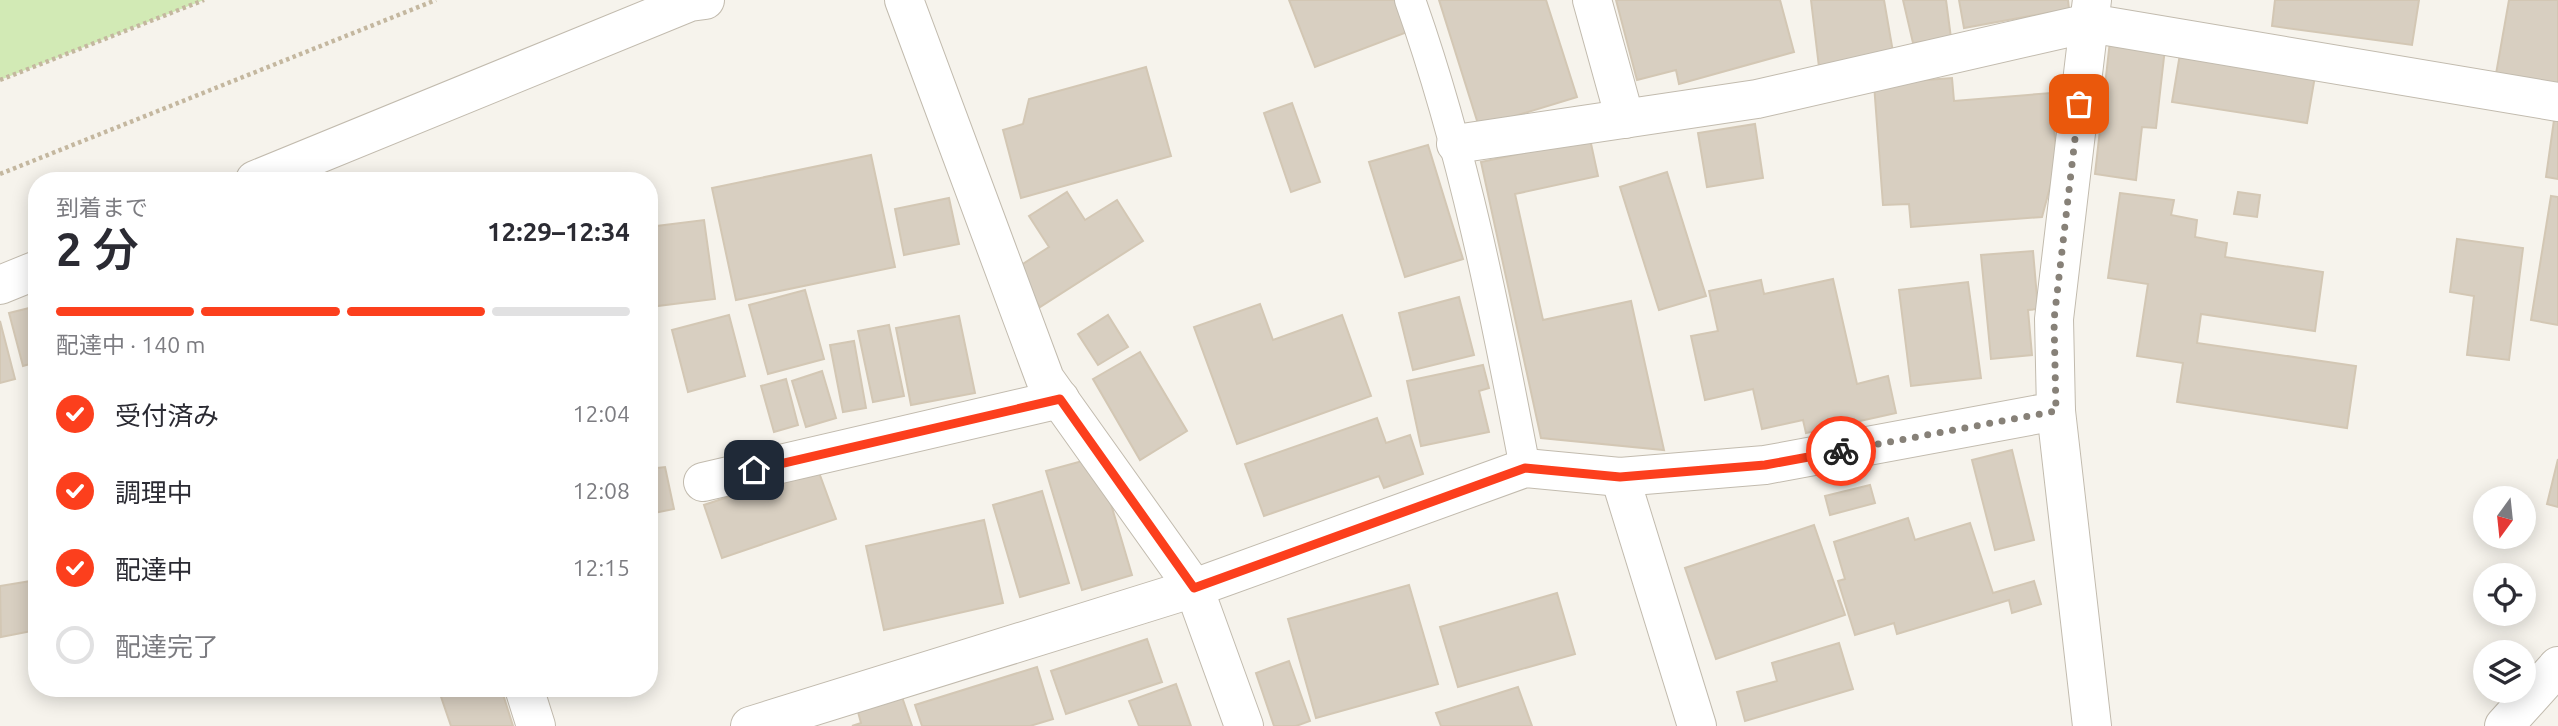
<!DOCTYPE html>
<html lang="ja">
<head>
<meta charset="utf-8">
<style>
  body { margin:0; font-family:Ubuntu,"Noto Sans JP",sans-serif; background:#f2f2f3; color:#2b2b33; height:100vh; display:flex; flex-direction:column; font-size:26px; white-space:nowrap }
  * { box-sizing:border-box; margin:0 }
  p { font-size:23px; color:#7c7c81 }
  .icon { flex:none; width:38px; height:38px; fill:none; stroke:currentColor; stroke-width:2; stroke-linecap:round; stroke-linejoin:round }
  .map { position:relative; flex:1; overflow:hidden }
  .drawer { position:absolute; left:28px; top:172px; width:630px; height:525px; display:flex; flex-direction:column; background:#fff; border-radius:28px; box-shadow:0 4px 18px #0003 }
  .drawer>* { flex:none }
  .needle { width:46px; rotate:195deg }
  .fabs { position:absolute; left:2473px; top:486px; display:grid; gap:14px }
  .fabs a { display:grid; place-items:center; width:63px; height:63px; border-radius:50%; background:#fff; box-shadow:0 4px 18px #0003; font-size:35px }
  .pin { position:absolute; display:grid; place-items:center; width:60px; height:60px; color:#fff; margin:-30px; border-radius:14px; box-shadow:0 4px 10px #0006 }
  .courier { position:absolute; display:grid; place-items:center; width:70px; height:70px; margin:-35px; border:5px solid #fc3f1d; border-radius:50%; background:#fff; color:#222; box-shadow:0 2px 9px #0007 }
  .overview em { font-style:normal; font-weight:600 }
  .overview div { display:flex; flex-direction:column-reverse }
  .overview { display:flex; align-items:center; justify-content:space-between; height:119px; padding:0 28px }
  h1 { font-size:46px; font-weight:600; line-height:52px }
  .bar { display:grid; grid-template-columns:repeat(4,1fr); gap:10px 7px; align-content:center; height:84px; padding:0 28px }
  .bar i { height:9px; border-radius:5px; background:#e1e1e2 }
  .bar .on { background:#fc3f1d }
  .bar p { grid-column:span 4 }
  ol { padding:0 28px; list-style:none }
  li { display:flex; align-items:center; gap:21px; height:77px }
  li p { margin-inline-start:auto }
  li .icon { padding:7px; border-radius:50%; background:#fc3f1d; color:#fff; stroke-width:4 }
  li:last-child { color:#7c7c81 }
  li i { width:38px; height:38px; border:4px solid #e1e1e2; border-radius:50% }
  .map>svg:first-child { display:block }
  .green { fill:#d2eab5 }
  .building { fill:#d8cfc1; stroke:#d3c7b4; stroke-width:2 }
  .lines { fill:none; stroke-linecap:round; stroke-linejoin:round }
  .lane-casing { stroke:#c2bbae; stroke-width:32 }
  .street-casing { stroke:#c2bbae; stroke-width:40 }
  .path { stroke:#c4b79f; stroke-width:4.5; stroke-dasharray:3.5 3.5; stroke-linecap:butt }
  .lane { stroke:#fff; stroke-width:30 }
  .street { stroke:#fff; stroke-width:38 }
  .done { stroke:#878178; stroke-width:7; stroke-dasharray:0 12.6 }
  .route { stroke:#fc3f1d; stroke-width:9 }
</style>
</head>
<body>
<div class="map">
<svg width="2558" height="726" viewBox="0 0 2558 726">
  <rect width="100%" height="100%" fill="#f6f3ec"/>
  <path class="green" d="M 0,0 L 204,0 L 0,80 Z"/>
  <g class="building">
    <path d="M 1289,0 L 1399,0 L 1410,31 L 1315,67 Z"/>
    <path d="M 1439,0 L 1546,0 L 1577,97 L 1479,127 Z"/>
    <path d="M 1616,0 L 1780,0 L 1794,52 L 1679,84 L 1676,70 L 1637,80 Z"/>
    <path d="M 1811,0 L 1884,0 L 1893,52 L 1819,67 Z"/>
    <path d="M 1903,0 L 1946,0 L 1951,38 L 1913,43 Z"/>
    <path d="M 1959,0 L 2068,0 L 2069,9 L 1964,28 Z"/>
    <path d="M 2275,0 L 2419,0 L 2412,45 L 2272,26 Z"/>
    <path d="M 2509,0 L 2558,0 L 2558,85 L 2496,74 Z"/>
    <path d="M 2110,41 L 2165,48 L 2156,128 L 2142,127 L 2136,180 L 2095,174 Z"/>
    <path d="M 2180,54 L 2315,76 L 2307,123 L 2172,102 Z"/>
    <path d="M 1146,67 L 1171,156 L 1021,198 L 1003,130 L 1023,124 L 1029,99 Z"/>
    <path d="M 1952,78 L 1954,101 L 2051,93 L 2057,161 L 2042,217 L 1911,227 L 1909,204 L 1883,205 L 1874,84 Z"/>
    <path d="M 1292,103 L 1320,182 L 1291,192 L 1264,113 Z"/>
    <path d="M 2554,120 L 2558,121 L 2558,179 L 2546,177 Z"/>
    <path d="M 1755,124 L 1763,178 L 1707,187 L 1698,133 Z"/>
    <path d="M 1590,139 L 1598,176 L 1515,194 L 1543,320 L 1631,301 L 1664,450 L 1541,438 L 1481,162 Z"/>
    <path d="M 1428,145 L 1463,259 L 1405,277 L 1369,162 Z"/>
    <path d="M 871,155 L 895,267 L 736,300 L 712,188 Z"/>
    <path d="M 1667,172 L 1706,296 L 1659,310 L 1620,187 Z"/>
    <path d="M 1067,192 L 1085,220 L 1117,200 L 1143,241 L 1040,307 L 1015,269 L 1049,247 L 1029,216 Z"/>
    <path d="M 2238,192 L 2260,195 L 2257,217 L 2234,214 Z"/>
    <path d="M 2120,193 L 2174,200 L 2171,215 L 2197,220 L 2195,237 L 2227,243 L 2225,257 L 2323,272 L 2315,331 L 2201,314 L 2197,343 L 2356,366 L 2347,428 L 2177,402 L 2183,363 L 2137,356 L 2148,284 L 2108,278 Z"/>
    <path d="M 2551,196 L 2558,197 L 2558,325 L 2531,320 Z"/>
    <path d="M 949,198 L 959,244 L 904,255 L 895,209 Z"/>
    <path d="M 704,220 L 715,299 L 649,307 L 649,227 Z"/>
    <path d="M 2457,239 L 2523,248 L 2509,360 L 2467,355 L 2474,296 L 2450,292 Z"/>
    <path d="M 2033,251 L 2038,309 L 2028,310 L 2032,355 L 1991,359 L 1981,255 Z"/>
    <path d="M 1833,279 L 1857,384 L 1888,376 L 1896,413 L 1806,433 L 1803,420 L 1762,429 L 1753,389 L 1705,400 L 1691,336 L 1718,331 L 1709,291 L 1761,280 L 1764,294 Z"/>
    <path d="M 1968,282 L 1981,378 L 1911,386 L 1899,290 Z"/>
    <path d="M 805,290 L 824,359 L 768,374 L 749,305 Z"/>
    <path d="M 1459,297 L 1474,355 L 1413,370 L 1399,313 Z"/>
    <path d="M 1260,304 L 1273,340 L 1342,315 L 1371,396 L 1237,444 L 1194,327 Z"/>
    <path d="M 37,306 L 37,362 L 23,366 L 9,313 Z"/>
    <path d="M 729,315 L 745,376 L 688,392 L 672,330 Z"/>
    <path d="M 1108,315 L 1128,347 L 1098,365 L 1078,334 Z"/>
    <path d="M 959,316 L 975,393 L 911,405 L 896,328 Z"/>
    <path d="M 0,321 L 15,379 L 0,383 Z"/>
    <path d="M 889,325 L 904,396 L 873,402 L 858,331 Z"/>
    <path d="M 854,341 L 866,408 L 843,412 L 830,345 Z"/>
    <path d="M 1140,352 L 1187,431 L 1140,460 L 1093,379 Z"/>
    <path d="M 1483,365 L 1489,388 L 1479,391 L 1489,432 L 1421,446 L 1407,381 Z"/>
    <path d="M 822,371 L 836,418 L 806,427 L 792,381 Z"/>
    <path d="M 786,379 L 798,425 L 774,432 L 761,386 Z"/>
    <path d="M 1377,418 L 1386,443 L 1410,435 L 1423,474 L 1384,488 L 1379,476 L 1264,516 L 1245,464 Z"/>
    <path d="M 2012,450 L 2034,540 L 1995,550 L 1972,460 Z"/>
    <path d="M 1097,457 L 1132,575 L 1082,590 L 1046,471 Z"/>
    <path d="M 2558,459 L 2558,507 L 2547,504 Z"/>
    <path d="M 665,467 L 674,509 L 649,514 L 649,469 Z"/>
    <path d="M 817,467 L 836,519 L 722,558 L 704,505 Z"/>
    <path d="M 1870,485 L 1875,503 L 1830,515 L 1825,496 Z"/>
    <path d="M 1042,491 L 1069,583 L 1020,597 L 993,505 Z"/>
    <path d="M 1908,518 L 1915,540 L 1970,523 L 1993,593 L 2034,581 L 2041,604 L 2012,613 L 2009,600 L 1897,634 L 1894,623 L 1855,635 L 1838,581 L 1845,579 L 1834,542 Z"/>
    <path d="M 984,520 L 1003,603 L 884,630 L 866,546 Z"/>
    <path d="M 1814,525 L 1845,615 L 1716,659 L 1685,568 Z"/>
    <path d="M 37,580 L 37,630 L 1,637 L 0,586 Z"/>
    <path d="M 1409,585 L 1438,684 L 1316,718 L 1288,619 Z"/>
    <path d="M 1557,593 L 1575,654 L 1458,687 L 1440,627 Z"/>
    <path d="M 1147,639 L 1162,682 L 1066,714 L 1051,671 Z"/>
    <path d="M 1839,643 L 1853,689 L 1745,721 L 1737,692 L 1777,681 L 1772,663 Z"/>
    <path d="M 1289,661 L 1310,721 L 1296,726 L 1274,726 L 1256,673 Z"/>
    <path d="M 1037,667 L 1053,719 L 1030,726 L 922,726 L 915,705 Z"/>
    <path d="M 1176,684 L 1191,726 L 1139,726 L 1129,701 Z"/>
    <path d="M 1518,687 L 1532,726 L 1441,726 L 1436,713 Z"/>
    <path d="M 438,688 L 501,688 L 513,726 L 451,726 Z"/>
    <path d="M 902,697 L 912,726 L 852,726 L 861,723 L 858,712 Z"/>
  </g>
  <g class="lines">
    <g class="lane-casing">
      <path id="lane" d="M 1410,0 C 1464,152 1495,310 1525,468"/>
    </g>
    <g class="street-casing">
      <g id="street">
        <path d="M 904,0 L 1045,379 L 1194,588 L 1244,726"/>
        <path d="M 1592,0 L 1625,119"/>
        <path d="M 1456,144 L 1757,99 L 2089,23 L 2092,0"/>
        <path d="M 255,180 L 690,2 L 705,0"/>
        <path d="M 0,285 L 37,270"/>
        <path d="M 2056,411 L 2092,726"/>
        <path d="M 1620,477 L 1697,726"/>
        <path d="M 703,482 L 1060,399"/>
        <path d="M 524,688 L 536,726"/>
        <path d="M 750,726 L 1194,588 L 1525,468 L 1620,477 L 1765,465 L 2056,411 L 2054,319 L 2089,23 L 2558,102"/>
        <path d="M 2504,726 L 2558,666"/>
      </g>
    </g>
    <g class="path">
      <path d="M 0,80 L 204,0"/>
      <path d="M 0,174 L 436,0"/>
    </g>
    <use href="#lane" class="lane"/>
    <use href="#street" class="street"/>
  </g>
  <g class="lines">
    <path class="done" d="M 1841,451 L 2056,411 L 2054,320 L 2079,104"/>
    <path class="route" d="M 754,470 L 1060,399 L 1194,588 L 1525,468 L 1620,477 L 1765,465 L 1841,451"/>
  </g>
</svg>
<div class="fabs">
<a><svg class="needle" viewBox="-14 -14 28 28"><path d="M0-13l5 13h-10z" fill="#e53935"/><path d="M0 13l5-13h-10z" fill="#7c7c81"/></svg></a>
<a><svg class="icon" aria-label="locate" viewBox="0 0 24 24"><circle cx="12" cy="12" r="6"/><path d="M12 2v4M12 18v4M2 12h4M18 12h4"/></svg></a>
<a><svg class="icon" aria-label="layers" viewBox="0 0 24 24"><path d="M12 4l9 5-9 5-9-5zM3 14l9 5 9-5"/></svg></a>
</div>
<div class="pin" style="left:2079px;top:104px;background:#ea580c"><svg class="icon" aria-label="bag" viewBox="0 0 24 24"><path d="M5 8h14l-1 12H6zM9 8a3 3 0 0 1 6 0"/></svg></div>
<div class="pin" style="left:754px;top:470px;background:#1f2937"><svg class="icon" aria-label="home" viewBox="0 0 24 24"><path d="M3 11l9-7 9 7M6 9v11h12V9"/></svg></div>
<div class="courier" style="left:1841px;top:451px"><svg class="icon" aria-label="bike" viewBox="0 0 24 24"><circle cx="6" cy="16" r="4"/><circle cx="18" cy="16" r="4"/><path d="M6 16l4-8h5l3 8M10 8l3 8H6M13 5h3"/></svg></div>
<section class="drawer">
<div class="overview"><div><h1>2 分</h1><p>到着まで</p></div><em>12:29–12:34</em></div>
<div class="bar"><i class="on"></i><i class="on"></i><i class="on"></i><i></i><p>配達中 · 140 m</p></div>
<ol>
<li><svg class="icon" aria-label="check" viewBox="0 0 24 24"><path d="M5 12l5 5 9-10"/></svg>受付済み<p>12:04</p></li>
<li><svg class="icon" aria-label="check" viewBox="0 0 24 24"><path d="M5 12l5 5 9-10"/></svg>調理中<p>12:08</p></li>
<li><svg class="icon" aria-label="check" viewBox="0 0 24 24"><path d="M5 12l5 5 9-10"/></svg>配達中<p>12:15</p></li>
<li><i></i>配達完了</li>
</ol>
</section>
</div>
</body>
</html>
